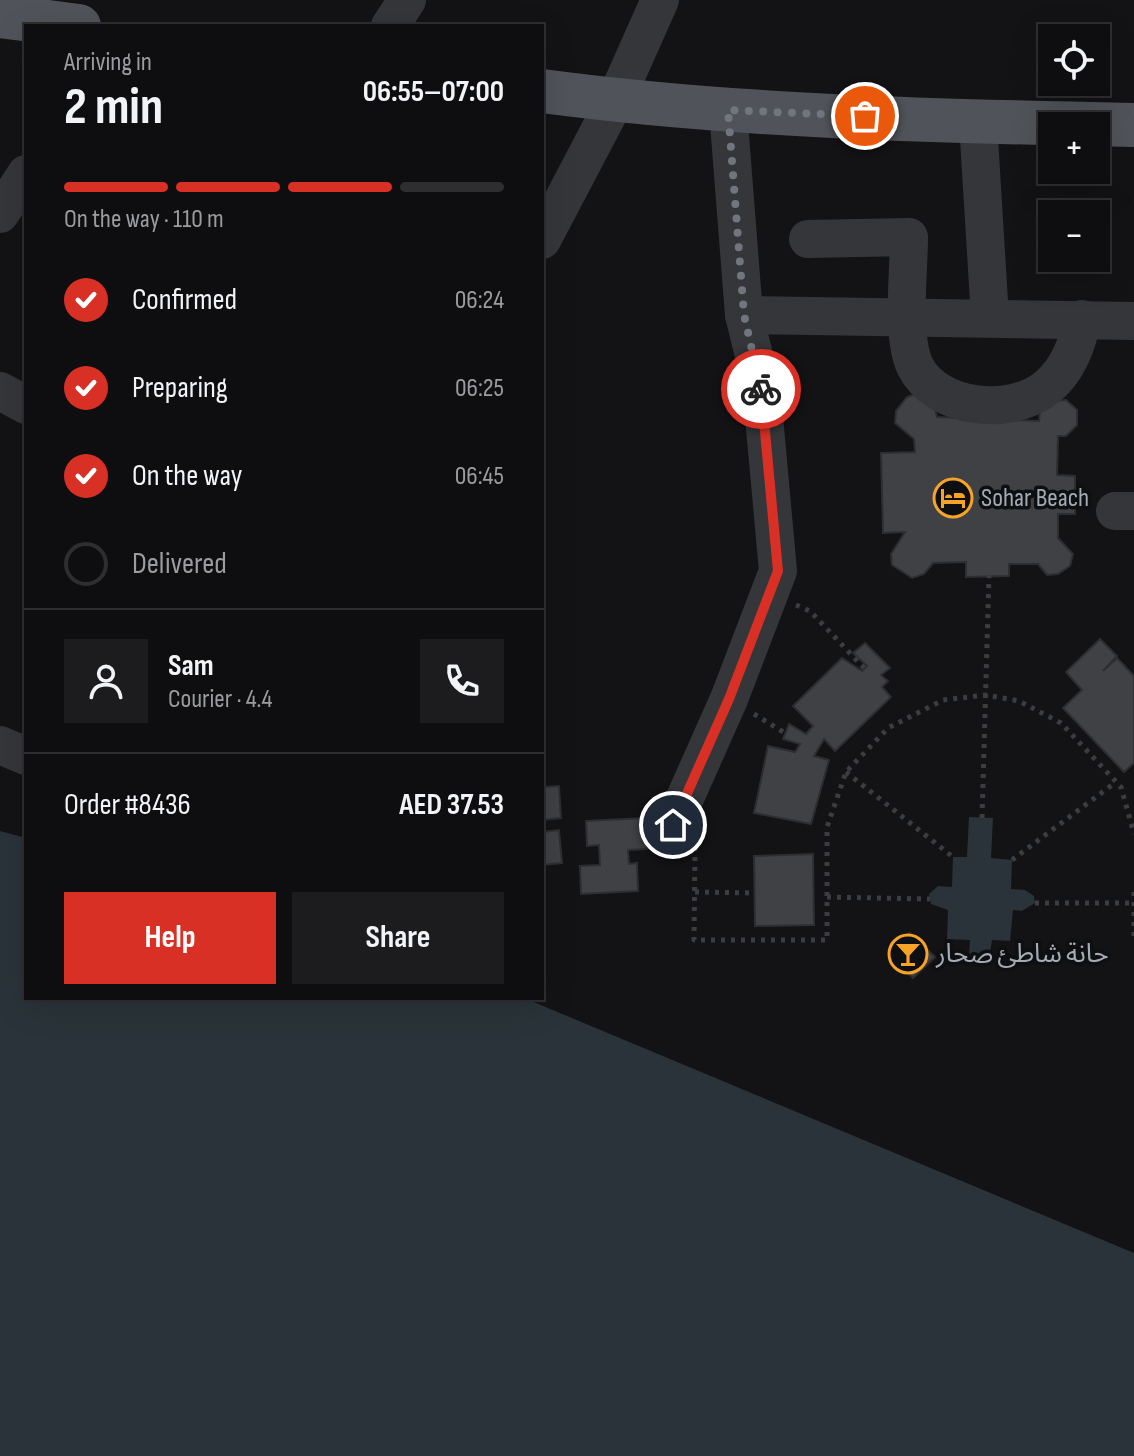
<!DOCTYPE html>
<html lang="en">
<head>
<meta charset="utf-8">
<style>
  body { margin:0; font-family:"Sofia Sans Condensed","Noto Sans Arabic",sans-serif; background:#1c1c1e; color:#f1f3f6; height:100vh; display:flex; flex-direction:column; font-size:30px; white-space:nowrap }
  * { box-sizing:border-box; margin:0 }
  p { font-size:26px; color:#9b9c9f }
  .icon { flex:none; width:44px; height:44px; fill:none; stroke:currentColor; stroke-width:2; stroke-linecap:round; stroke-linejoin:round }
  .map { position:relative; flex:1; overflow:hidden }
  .details { position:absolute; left:24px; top:24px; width:520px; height:976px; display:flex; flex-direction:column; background:#0e0e10; border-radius:0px; box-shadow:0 8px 32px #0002,0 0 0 2px #2e2e30 }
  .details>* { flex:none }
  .buttons { position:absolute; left:1038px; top:24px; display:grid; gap:16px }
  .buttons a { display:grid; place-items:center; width:72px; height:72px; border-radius:0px; background:#0e0e10; box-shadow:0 8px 32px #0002,0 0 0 2px #2e2e30; font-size:40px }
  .pin { position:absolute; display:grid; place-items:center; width:68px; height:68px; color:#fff; margin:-34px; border:4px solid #fff; border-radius:50%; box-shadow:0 2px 8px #0007 }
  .courier { position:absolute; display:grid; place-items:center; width:80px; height:80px; margin:-40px; border:6px solid #d93025; border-radius:50%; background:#fff; color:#222; box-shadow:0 2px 10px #0007 }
  .overview em { font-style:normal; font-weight:700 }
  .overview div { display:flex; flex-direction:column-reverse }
  .overview { display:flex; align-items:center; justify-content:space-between; height:136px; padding:0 40px }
  h1 { font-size:52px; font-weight:700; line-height:60px }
  .bar { display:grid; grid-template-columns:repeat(4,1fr); gap:12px 8px; align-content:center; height:96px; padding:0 40px }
  .bar i { height:10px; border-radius:6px; background:#2e2e30 }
  .bar .selected { background:#d93025 }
  .bar p { grid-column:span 4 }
  .line { display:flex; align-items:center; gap:20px; padding:0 40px; border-top:2px solid #2e2e30 }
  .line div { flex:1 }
  .round { display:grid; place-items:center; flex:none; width:84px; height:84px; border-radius:0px; background:#1c1c1e }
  ol { padding:0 40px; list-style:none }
  li { display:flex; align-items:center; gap:24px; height:88px }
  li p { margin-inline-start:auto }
  li .icon { padding:8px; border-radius:50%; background:#d93025; color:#fff; stroke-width:4 }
  li:last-child { color:#9b9c9f }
  li i { width:44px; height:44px; border:4px solid #2e2e30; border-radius:50% }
  .button { display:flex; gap:16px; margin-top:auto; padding:16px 40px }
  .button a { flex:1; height:92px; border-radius:0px; background:#d93025; color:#fff; font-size:32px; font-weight:700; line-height:92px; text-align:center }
  .button a+a { background:#1c1c1e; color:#f1f3f6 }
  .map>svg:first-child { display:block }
  .water { fill:#293339 }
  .building { fill:#3f4145; stroke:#2d2e31; stroke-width:2 }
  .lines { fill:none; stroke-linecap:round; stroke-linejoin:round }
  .path { stroke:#3a3d41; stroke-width:5; stroke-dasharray:4 6; stroke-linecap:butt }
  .minor { stroke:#34363a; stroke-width:38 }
  .major { stroke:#505359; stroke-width:44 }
  .done { stroke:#71767e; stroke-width:8; stroke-dasharray:0 14.4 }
  .route { stroke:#d93025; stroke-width:10 }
  .labels { text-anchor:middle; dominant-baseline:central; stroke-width:7; stroke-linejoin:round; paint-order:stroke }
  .poi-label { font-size:26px; fill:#a4abb6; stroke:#0e0f10; text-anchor:start }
</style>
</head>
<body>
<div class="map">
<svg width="1134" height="1456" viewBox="0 0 1134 1456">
  <rect width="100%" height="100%" fill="#131315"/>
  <g class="water">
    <path d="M 969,817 L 993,818 L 991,858 L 1012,860 L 1011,889 L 1025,890 L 1034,896 L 1035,903 L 1022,911 L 1013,910 L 1010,941 L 992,940 L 990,953 L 981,961 L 969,954 L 970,940 L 947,939 L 948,910 L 931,904 L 929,894 L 938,886 L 952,887 L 953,857 L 967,857 Z"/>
    <path d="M 0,831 L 26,838 L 26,998 L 524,998 L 1134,1253 L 1134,1456 L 0,1456 Z"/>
  </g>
  <g class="building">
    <path d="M 921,392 L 933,401 L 937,417 L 1039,421 L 1040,410 L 1050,401 L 1066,400 L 1077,410 L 1077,425 L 1066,436 L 1058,436 L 1057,475 L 1075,476 L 1075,514 L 1058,514 L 1058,538 L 1073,554 L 1070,566 L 1058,574 L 1047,575 L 1038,564 L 1009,564 L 1009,576 L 966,577 L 966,562 L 933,563 L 924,574 L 912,578 L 892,565 L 891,554 L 905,532 L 883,533 L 881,453 L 915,452 L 914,439 L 895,423 L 896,411 L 907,397 Z"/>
    <path d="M 1100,639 L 1117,656 L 1103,671 L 1117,658 L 1134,676 L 1134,763 L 1124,772 L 1063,708 L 1082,690 L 1066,672 Z"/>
    <path d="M 865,643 L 890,668 L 881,675 L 888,681 L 882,687 L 891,697 L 835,751 L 824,739 L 814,756 L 829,760 L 811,824 L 754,813 L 768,746 L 795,752 L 800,744 L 783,739 L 789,724 L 806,734 L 813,726 L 793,706 L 842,658 L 862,671 L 867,666 L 853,653 Z"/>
    <path d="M 559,786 L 561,818 L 542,820 L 542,787 Z"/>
    <path d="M 645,818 L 647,849 L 628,850 L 629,864 L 637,863 L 638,891 L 581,894 L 580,866 L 600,865 L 599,845 L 587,846 L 586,821 Z"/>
    <path d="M 559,830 L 562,863 L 542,865 L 542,832 Z"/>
    <path d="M 813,854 L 814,925 L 755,926 L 754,856 Z"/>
    <path d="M 910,933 L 935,957 L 913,978 L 889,954 Z"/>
  </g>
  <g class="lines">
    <g class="path">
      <path d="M 796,605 L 810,611 L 864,668"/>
      <path d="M 754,714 L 785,733"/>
      <path d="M 846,772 L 953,857"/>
      <path d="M 982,818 L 989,576"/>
      <path d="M 695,847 L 694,940 L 827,940 L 827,827 L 846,772 L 888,728 L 943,700 L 986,695 L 1019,701 L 1061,723 L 1121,787 L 1134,834"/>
      <path d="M 1012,860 L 1116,782"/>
      <path d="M 695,892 L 754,893"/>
      <path d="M 1134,892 L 1134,938"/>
      <path d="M 827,897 L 930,899"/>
      <path d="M 1035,903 L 1133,903"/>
    </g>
    <g class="minor">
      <path d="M 390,26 L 407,0"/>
      <path d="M 728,110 L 744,315"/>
      <path d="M 978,122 L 990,318"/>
      <path d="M 0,214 L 26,174"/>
      <path d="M 808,239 L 909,237 C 909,271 901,336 915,366 C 936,409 1010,417 1046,388 C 1067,372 1078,344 1082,319"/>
      <path d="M 542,240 L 615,101 L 660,0"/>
      <path d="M 0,391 L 26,405"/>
      <path d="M 1115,511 L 1134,511"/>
      <path d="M 0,745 L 26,756"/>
      <path d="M 673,825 L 729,699 L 778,571 L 761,384 L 744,315 L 1134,321"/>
    </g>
    <g class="major">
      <path d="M 0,16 L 79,26"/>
      <path d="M 542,91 C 738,117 937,121 1134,125"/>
    </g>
  </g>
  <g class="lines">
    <path class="done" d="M 761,389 L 744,315 L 728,110 L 865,116"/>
    <path class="route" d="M 673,825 L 729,699 L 778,571 L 761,389"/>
  </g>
  <defs>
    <g id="hotel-ring" transform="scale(2)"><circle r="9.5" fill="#0e0f10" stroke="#f8a328" stroke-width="1.5"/><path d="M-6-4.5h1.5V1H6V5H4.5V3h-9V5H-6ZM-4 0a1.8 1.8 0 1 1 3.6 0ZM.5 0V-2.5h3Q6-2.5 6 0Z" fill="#f8a328"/></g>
    <g id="bar-ring" transform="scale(2)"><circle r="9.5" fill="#0e0f10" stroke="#f8a328" stroke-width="1.5"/><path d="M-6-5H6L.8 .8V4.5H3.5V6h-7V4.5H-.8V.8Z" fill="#f8a328"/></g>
  </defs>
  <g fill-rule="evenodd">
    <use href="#hotel-ring" x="953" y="498"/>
    <use href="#bar-ring" x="908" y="954"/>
  </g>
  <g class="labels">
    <g class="poi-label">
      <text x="981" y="498">Sohar Beach</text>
      <text x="936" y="954">حانة شاطئ صحار</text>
    </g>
  </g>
</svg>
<div class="buttons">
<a><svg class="icon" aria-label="locate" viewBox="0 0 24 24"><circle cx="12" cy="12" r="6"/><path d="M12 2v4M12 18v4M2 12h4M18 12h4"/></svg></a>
<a>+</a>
<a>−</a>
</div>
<div class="pin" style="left:865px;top:116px;background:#ea580c"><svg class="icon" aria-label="bag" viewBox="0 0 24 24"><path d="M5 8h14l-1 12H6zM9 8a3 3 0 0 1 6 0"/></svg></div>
<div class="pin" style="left:673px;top:825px;background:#1f2937"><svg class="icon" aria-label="home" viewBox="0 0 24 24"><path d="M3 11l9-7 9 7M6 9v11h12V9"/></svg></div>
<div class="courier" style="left:761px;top:389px"><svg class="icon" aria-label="bike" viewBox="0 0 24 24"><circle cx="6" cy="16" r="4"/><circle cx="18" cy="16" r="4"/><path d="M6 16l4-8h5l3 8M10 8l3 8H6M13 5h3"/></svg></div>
<section class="details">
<div class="overview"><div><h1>2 min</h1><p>Arriving in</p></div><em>06:55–07:00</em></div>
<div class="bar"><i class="selected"></i><i class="selected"></i><i class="selected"></i><i></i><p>On the way · 110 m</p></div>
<ol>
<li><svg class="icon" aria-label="check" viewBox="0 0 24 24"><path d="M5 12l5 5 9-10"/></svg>Confirmed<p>06:24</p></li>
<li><svg class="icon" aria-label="check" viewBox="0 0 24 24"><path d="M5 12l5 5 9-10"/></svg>Preparing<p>06:25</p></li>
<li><svg class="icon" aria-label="check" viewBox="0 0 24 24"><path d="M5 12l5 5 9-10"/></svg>On the way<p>06:45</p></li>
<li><i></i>Delivered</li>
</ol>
<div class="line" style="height:144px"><a class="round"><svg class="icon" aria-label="person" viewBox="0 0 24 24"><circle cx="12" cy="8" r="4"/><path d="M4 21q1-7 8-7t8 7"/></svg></a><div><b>Sam</b><p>Courier · 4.4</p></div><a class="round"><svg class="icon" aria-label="phone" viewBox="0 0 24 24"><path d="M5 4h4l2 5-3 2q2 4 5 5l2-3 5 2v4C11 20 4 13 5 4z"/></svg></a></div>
<div class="line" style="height:104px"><div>Order #8436</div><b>AED 37.53</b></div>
<div class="button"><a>Help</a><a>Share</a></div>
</section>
</div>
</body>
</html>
